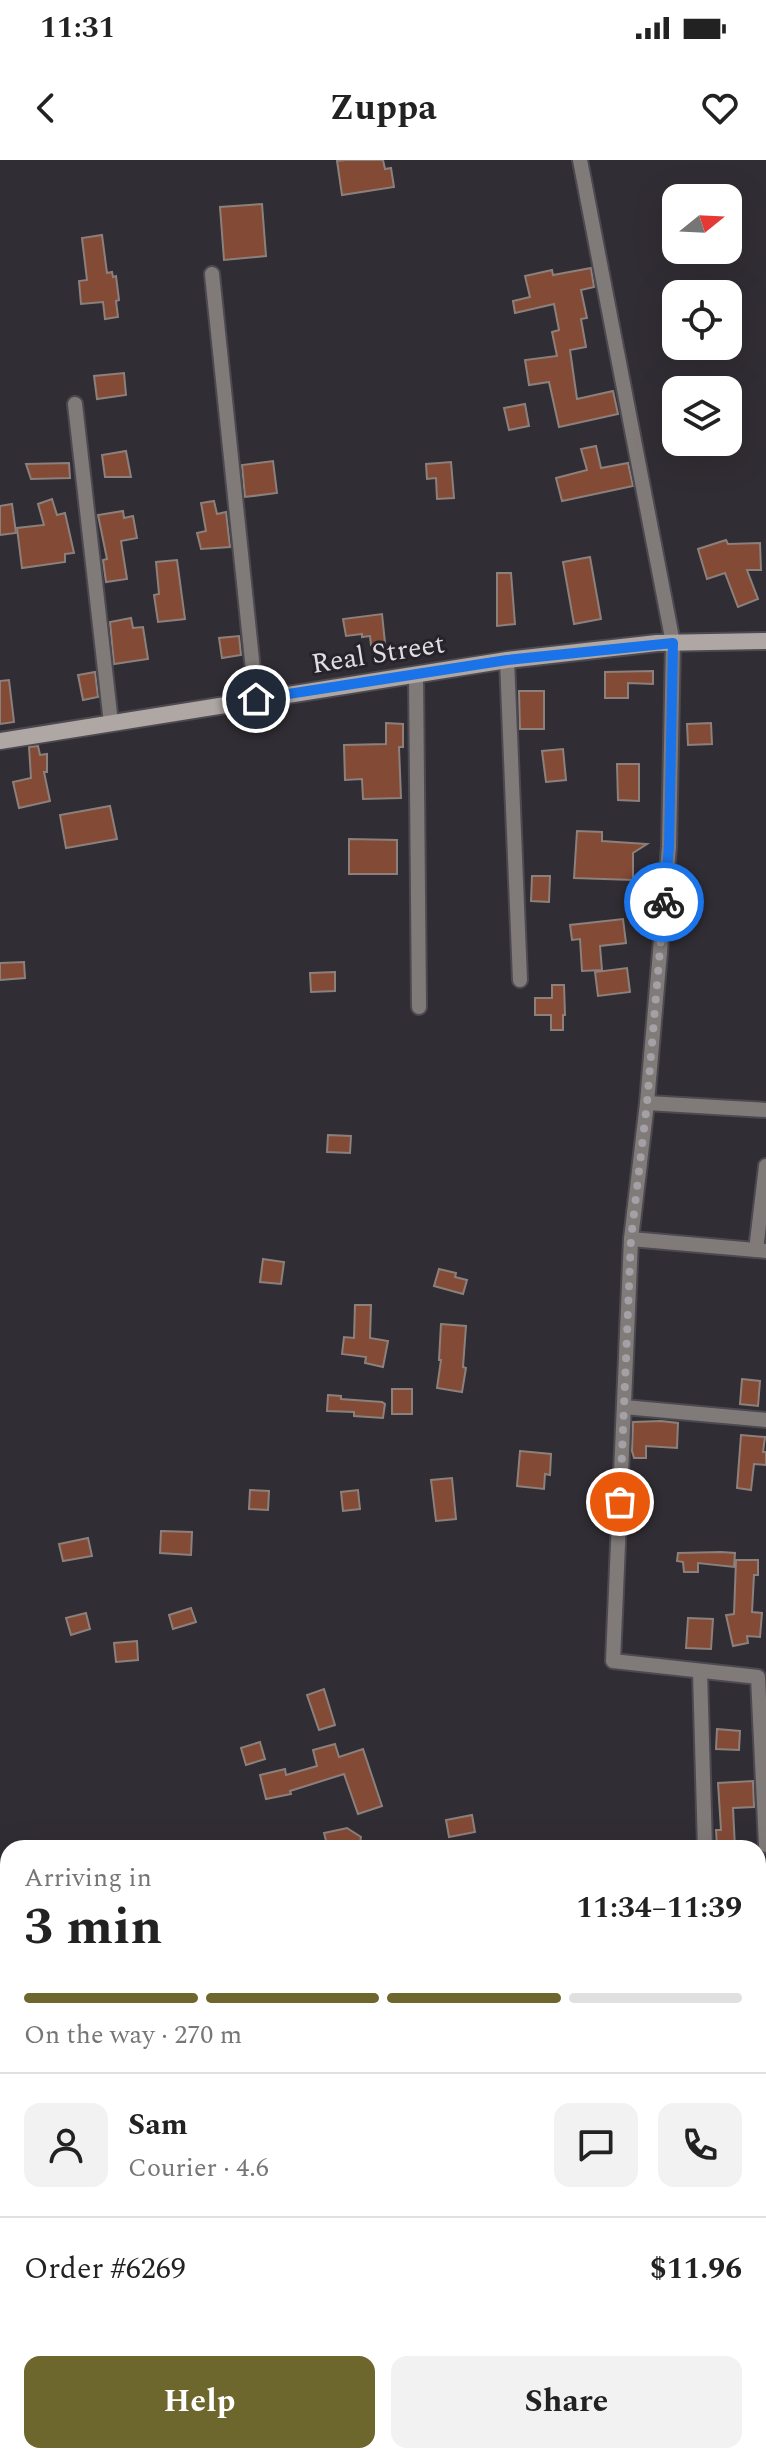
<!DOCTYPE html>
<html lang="en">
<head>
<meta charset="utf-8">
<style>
  body { margin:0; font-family:Spectral,serif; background:#f2f2f2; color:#222; height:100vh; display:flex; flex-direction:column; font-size:30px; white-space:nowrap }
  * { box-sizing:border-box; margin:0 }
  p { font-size:26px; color:#767676 }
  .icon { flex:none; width:44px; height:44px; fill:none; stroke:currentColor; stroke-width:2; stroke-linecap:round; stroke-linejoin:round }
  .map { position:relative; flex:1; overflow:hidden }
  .sheet { position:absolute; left:0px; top:1680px; width:766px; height:624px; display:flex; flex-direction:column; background:#fff; border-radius:24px 24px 0 0; box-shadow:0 8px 32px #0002 }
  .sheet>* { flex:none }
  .needle { width:52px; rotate:72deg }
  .fabs { position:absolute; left:662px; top:24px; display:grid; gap:16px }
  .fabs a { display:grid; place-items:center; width:80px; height:80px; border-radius:16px; background:#fff; box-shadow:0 8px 32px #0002; font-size:40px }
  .pin { position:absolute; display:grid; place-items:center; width:68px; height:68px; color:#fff; margin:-34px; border:4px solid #fff; border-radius:50%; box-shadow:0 2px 8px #0007 }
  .courier { position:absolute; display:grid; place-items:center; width:80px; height:80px; margin:-40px; border:6px solid #1a73e8; border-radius:50%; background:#fff; color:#222; box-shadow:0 2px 10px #0007 }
  .summary em { font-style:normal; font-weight:700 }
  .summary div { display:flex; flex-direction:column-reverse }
  .summary { display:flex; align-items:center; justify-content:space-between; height:136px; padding:0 24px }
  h1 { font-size:52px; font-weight:700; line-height:60px }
  .bar { display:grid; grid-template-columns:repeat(4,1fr); gap:12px 8px; align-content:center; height:96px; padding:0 24px }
  .bar i { height:10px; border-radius:6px; background:#e0e0e0 }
  .bar .current { background:#6d672d }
  .bar p { grid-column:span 4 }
  .line { display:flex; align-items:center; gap:20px; padding:0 24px; border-top:2px solid #e0e0e0 }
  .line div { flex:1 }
  .round { display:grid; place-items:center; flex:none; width:84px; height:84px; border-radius:16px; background:#f2f2f2 }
  .button { display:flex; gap:16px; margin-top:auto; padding:16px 24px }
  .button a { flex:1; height:92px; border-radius:16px; background:#6d672d; color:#fff; font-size:32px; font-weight:700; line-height:92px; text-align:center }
  .button a+a { background:#f2f2f2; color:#222 }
  .status { display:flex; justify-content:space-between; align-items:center; height:56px; padding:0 40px; background:#fff; direction:ltr }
  .status svg { height:22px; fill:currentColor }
  header { display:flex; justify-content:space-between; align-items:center; height:104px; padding:0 24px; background:#fff; font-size:36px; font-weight:700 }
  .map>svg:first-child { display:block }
  .building { fill:#834a36; stroke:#8b807c; stroke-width:2 }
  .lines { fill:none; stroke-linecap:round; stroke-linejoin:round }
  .street-casing { stroke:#4d4950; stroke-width:18 }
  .secondary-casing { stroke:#4d4950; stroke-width:20 }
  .street { stroke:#807b79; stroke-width:14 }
  .secondary { stroke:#aea7a3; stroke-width:16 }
  .done { stroke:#a3a0a6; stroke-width:8; stroke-dasharray:0 14.4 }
  .route { stroke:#1a73e8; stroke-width:10 }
  .labels { text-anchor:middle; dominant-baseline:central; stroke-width:6; stroke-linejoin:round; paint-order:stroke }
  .street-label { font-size:28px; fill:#e1dee3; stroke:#27232a }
</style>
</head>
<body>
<div class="status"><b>11:31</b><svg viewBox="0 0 49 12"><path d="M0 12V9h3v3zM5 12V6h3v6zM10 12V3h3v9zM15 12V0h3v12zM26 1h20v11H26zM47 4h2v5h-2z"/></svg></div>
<header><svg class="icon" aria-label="back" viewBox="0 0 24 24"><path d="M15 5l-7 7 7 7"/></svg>Zuppa<svg class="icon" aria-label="heart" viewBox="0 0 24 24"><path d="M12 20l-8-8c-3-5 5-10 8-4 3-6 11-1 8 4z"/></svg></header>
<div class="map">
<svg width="766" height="2304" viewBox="0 0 766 2304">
  <rect width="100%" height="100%" fill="#312d34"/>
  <g class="building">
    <path d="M 346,0 L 383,0 L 385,9 L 391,8 L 394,27 L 342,35 L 337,1 Z"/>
    <path d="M 262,44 L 266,96 L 224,100 L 220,47 Z"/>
    <path d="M 102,75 L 107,113 L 112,112 L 113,117 L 116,116 L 119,140 L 116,141 L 118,157 L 105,159 L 103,142 L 81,144 L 79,121 L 87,120 L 82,78 Z"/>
    <path d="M 591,108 L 594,127 L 581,130 L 587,158 L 581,159 L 586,187 L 570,190 L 577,239 L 613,231 L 618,254 L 559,267 L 549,222 L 529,225 L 525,200 L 557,196 L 552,172 L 559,170 L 554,144 L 515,153 L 513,141 L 530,137 L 525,116 L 552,110 L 553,115 Z"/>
    <path d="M 124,213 L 126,235 L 97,239 L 94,216 Z"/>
    <path d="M 525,244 L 529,266 L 509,270 L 504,248 Z"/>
    <path d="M 596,286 L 601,308 L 628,303 L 633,326 L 562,341 L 556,318 L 587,310 L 581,289 Z"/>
    <path d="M 126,291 L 131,317 L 105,317 L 102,295 Z"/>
    <path d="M 273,301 L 277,333 L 245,337 L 242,305 Z"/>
    <path d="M 451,302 L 454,338 L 437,339 L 436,318 L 427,319 L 426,304 Z"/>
    <path d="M 69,303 L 70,318 L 31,319 L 26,304 Z"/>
    <path d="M 52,339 L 57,355 L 65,353 L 74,393 L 65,394 L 65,402 L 22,408 L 17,368 L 44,365 L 38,344 Z"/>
    <path d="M 214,341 L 217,354 L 226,352 L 230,387 L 201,389 L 197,373 L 206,371 L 201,343 Z"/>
    <path d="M 12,344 L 16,373 L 0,375 L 0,346 Z"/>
    <path d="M 123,351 L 124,358 L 133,356 L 137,378 L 121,381 L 127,419 L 106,422 L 103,400 L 107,399 L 98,355 Z"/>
    <path d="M 726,380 L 728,384 L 760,383 L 761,410 L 747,410 L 758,439 L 738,447 L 725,413 L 707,419 L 698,389 Z"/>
    <path d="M 590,397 L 601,459 L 574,464 L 563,402 Z"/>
    <path d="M 177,400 L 185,459 L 158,462 L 154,435 L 159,434 L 156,402 Z"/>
    <path d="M 497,413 L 511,413 L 515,464 L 497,466 Z"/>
    <path d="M 382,454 L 385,483 L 371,485 L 370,476 L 362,477 L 362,474 L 346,476 L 343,459 Z"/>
    <path d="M 131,458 L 133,468 L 143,467 L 148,499 L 114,504 L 110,462 Z"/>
    <path d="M 239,476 L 241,495 L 222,498 L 219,478 Z"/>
    <path d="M 653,511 L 653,524 L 628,523 L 628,538 L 605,538 L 605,512 Z"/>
    <path d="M 95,512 L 98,537 L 83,540 L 78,515 Z"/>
    <path d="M 9,520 L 14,562 L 0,564 L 0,521 Z"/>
    <path d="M 519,531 L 544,531 L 544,569 L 520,569 Z"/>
    <path d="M 386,563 L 403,564 L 403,587 L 399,587 L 401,638 L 363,639 L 362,619 L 345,620 L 344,585 L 386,584 Z"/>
    <path d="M 711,563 L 712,584 L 688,585 L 687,564 Z"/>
    <path d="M 38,586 L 40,595 L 47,594 L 47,612 L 44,612 L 50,641 L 19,648 L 13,622 L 31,618 L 29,587 Z"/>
    <path d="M 563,589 L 566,620 L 546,622 L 542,591 Z"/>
    <path d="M 617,604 L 639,604 L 639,641 L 618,640 Z"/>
    <path d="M 110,646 L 117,679 L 66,688 L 60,655 Z"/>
    <path d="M 577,671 L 602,672 L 602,681 L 647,684 L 633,693 L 633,720 L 574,718 Z"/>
    <path d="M 349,679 L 397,680 L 397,714 L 349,714 Z"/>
    <path d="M 532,716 L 550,716 L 549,742 L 531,741 Z"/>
    <path d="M 623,759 L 626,783 L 600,786 L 602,810 L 582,811 L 580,779 L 572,780 L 570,765 Z"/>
    <path d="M 24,802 L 25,818 L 0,820 L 0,803 Z"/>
    <path d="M 627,808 L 630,832 L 598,836 L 595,812 Z"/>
    <path d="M 335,812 L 335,831 L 311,832 L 310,813 Z"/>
    <path d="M 552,825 L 564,825 L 565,855 L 563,855 L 563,870 L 551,870 L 551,855 L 535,855 L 535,838 L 552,838 Z"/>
    <path d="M 328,975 L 351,976 L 350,993 L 327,992 Z"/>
    <path d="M 263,1099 L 284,1102 L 281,1124 L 260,1122 Z"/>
    <path d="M 439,1109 L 456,1113 L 455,1117 L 467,1120 L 463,1134 L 434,1126 Z"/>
    <path d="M 355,1145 L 371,1145 L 370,1178 L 388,1181 L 383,1207 L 365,1203 L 366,1197 L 342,1194 L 344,1177 L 354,1178 Z"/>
    <path d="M 441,1164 L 466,1166 L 463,1207 L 466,1208 L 462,1232 L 437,1228 L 441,1200 L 439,1200 Z"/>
    <path d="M 742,1219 L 760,1221 L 758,1246 L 740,1244 Z"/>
    <rect x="392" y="1229" width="20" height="25"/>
    <path d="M 328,1235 L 341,1236 L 341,1239 L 382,1242 L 385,1244 L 383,1258 L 354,1256 L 354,1252 L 327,1251 Z"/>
    <path d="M 661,1261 L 678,1263 L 677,1288 L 646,1286 L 646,1298 L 634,1298 L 632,1291 L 633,1262 Z"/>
    <path d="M 741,1275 L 765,1277 L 763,1292 L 766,1292 L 766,1305 L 754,1304 L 751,1330 L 737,1328 Z"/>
    <path d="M 520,1291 L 551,1294 L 550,1315 L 545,1314 L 544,1329 L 517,1326 Z"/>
    <path d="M 452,1318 L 456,1359 L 436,1361 L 431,1320 Z"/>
    <path d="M 250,1330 L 269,1331 L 268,1350 L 249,1349 Z"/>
    <path d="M 358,1330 L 360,1349 L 343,1351 L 341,1332 Z"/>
    <path d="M 161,1371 L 192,1372 L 191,1395 L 160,1393 Z"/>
    <path d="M 88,1378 L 92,1396 L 63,1401 L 59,1384 Z"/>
    <path d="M 721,1392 L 735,1393 L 734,1407 L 698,1403 L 698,1412 L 684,1412 L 683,1402 L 677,1401 L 678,1393 Z"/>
    <path d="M 736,1400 L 758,1400 L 758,1415 L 754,1415 L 752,1452 L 762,1453 L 760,1477 L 747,1476 L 748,1483 L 733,1486 L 726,1455 L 734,1454 Z"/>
    <path d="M 191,1448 L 196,1462 L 173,1469 L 169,1455 Z"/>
    <path d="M 86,1453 L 90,1469 L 71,1475 L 66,1458 Z"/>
    <path d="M 688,1458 L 713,1459 L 711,1489 L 686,1488 Z"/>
    <path d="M 137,1481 L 138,1500 L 116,1502 L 114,1483 Z"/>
    <path d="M 324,1529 L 335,1565 L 319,1570 L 307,1535 Z"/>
    <path d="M 717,1569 L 740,1571 L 739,1590 L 716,1589 Z"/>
    <path d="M 260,1582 L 265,1599 L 246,1605 L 241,1588 Z"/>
    <path d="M 335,1584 L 339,1597 L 363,1589 L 382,1646 L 358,1654 L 344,1614 L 290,1631 L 291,1634 L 266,1639 L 260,1615 L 285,1609 L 286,1615 L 317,1606 L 313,1590 Z"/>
    <path d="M 753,1621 L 754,1647 L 733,1648 L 735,1688 L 717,1688 L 716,1670 L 721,1670 L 718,1623 Z"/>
    <path d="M 472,1655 L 475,1672 L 449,1677 L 446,1660 Z"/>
    <path d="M 347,1668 L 361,1677 L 359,1688 L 328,1688 L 324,1673 Z"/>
  </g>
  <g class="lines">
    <g class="street-casing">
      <g id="street">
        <path d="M 580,0 L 673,483 L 669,687 L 647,943 L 631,1079 L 613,1501 L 758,1517 L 766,1685"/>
        <path d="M 212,114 L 256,539"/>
        <path d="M 75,244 L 111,563"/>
        <path d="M 507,500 L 520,820"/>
        <path d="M 416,514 L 419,847"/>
        <path d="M 647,943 L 766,950"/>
        <path d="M 631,1079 L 766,1091"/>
        <path d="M 756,1090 L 766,1006"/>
        <path d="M 624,1247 L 766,1260"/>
        <path d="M 700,1511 L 705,1688"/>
        <path d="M 760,1921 L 766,1785"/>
        <path d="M 0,1999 L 8,1998"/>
      </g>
    </g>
    <g class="secondary-casing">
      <path id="secondary" d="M 0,581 L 507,500 L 657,483 L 766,481"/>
    </g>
    <use href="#street" class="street"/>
    <use href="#secondary" class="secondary"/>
  </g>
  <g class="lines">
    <path class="done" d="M 620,1342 L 631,1079 L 647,943 L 664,742"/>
    <path class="route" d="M 256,539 L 507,500 L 673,483 L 669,687 L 664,742"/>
  </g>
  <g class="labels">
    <g class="street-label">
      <text transform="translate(378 494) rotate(-9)">Real Street</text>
    </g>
  </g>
</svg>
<div class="fabs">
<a><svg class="needle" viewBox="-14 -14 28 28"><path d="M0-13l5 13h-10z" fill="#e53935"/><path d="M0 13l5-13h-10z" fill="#767676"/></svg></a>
<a><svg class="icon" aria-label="locate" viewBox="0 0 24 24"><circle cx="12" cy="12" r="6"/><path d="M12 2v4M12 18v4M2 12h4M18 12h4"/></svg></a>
<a><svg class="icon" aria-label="layers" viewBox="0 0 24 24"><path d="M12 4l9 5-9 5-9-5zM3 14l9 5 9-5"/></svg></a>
</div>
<div class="pin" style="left:620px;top:1342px;background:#ea580c"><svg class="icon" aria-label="bag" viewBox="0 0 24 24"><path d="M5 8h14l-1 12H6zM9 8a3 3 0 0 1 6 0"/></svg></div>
<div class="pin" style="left:256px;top:539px;background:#1f2937"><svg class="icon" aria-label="home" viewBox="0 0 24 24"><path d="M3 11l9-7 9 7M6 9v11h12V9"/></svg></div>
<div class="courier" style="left:664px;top:742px"><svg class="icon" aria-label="bike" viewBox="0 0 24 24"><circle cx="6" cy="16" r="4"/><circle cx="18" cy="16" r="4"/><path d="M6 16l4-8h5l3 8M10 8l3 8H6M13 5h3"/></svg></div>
<section class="sheet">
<div class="summary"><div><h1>3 min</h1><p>Arriving in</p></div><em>11:34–11:39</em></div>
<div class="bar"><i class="current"></i><i class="current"></i><i class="current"></i><i></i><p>On the way · 270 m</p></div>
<div class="line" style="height:144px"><a class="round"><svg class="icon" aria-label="person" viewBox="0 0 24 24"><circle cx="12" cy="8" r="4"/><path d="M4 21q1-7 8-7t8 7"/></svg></a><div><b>Sam</b><p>Courier · 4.6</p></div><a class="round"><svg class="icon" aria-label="chat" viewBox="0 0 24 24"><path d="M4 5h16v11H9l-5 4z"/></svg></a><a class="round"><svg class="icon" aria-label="phone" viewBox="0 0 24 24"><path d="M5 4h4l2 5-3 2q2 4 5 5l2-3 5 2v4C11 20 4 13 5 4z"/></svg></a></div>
<div class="line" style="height:104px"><div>Order #6269</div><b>$11.96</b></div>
<div class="button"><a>Help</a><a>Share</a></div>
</section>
</div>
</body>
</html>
